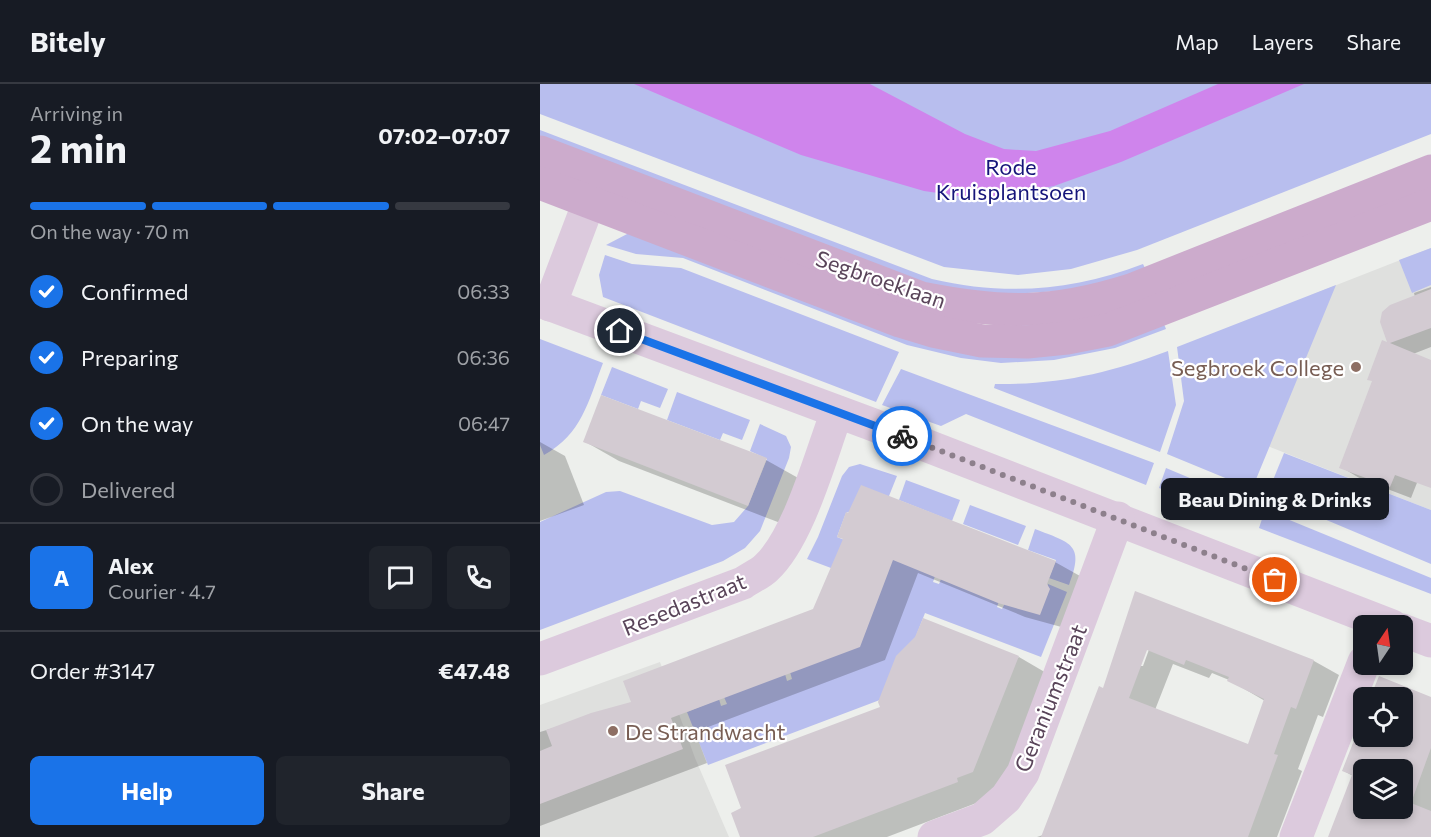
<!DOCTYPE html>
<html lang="en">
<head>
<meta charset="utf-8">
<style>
  body { margin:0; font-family:Commissioner,sans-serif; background:#20242c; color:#f1f3f6; height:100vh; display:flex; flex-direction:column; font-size:22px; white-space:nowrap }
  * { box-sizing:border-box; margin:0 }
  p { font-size:20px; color:#9ea1a6 }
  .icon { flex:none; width:33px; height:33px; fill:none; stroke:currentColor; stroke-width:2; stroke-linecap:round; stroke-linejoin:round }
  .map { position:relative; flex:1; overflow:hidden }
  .sheet { display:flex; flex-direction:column; background:#171b24; width:540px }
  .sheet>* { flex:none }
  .needle { width:39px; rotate:13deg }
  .buttons { position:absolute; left:813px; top:531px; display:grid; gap:12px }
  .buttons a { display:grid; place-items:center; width:60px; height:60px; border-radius:9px; background:#171b24; box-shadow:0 3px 9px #0003; font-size:30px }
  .pin { position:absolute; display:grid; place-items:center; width:51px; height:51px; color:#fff; margin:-26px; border:3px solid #fff; border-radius:50%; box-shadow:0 2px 6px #0007 }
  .courier { position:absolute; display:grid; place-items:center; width:60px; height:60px; margin:-30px; border:4px solid #1a73e8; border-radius:50%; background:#fff; color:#222; box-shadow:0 2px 8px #0007 }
  .bubble { position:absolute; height:42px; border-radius:9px; background:#171b24; box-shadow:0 3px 9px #0003; font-size:20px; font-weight:700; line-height:42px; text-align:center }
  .summary em { font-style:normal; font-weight:700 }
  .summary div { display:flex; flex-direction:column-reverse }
  .summary { display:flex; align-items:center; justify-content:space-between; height:102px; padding:0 30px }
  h1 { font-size:39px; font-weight:700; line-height:45px }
  .bar { display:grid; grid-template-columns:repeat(4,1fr); gap:9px 6px; align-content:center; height:72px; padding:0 30px }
  .bar i { height:8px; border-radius:4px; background:#363941 }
  .bar .selected { background:#1a73e8 }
  .bar p { grid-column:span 4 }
  .line { display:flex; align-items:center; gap:15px; padding:0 30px; border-top:2px solid #363941 }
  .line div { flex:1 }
  .round { display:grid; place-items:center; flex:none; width:63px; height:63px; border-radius:9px; background:#20242c }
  ol { padding:0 30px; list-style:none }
  li { display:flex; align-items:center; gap:18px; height:66px }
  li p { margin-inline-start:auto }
  li .icon { padding:6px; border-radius:50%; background:#1a73e8; color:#fff; stroke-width:4 }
  li:last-child { color:#9ea1a6 }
  li i { width:33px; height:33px; border:3px solid #363941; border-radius:50% }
  .button { display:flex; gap:12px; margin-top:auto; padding:12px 30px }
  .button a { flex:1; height:69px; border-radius:9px; background:#1a73e8; color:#fff; font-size:24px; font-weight:700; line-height:69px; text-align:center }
  .button a+a { background:#20242c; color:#f1f3f6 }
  header { display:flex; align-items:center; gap:36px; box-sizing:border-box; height:84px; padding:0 30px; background:#171b24; border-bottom:2px solid #363941 }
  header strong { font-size:28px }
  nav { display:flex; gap:33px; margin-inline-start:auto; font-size:21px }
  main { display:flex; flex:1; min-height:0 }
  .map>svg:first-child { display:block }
  .education { fill:#dfe0de }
  .green { fill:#b8beee }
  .water { fill:#cf84ec }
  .shadow { fill:#0003; fill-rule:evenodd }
  .building { fill:#d3cbd2; fill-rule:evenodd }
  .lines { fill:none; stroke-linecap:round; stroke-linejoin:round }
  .minor { stroke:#dccadd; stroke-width:33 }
  .major { stroke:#ccabcc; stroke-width:33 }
  .done { stroke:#8d808c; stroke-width:6; stroke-dasharray:0 10.8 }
  .route { stroke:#1a73e8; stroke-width:8 }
  .education-dot { fill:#8d6e63; stroke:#fff; stroke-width:2 }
  .labels { text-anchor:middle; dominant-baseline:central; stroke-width:4.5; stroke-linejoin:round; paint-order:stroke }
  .park-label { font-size:22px; fill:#16157a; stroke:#fff }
  .street-label { font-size:22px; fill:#594459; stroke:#fff }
  .education-label { font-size:22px; fill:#785e54; stroke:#fff; text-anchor:end }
</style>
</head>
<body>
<header>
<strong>Bitely</strong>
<nav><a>Map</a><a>Layers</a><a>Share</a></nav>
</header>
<main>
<section class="sheet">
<div class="summary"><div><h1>2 min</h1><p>Arriving in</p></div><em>07:02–07:07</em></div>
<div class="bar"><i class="selected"></i><i class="selected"></i><i class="selected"></i><i></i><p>On the way · 70 m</p></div>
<ol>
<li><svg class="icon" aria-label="check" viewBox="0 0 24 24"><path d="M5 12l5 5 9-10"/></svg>Confirmed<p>06:33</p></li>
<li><svg class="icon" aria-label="check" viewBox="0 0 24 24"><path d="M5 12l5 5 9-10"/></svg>Preparing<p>06:36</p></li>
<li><svg class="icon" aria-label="check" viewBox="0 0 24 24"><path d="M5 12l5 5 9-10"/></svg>On the way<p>06:47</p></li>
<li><i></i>Delivered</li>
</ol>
<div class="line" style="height:108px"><b class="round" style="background:#1a73e8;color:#fff">A</b><div><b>Alex</b><p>Courier · 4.7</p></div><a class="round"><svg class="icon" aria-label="chat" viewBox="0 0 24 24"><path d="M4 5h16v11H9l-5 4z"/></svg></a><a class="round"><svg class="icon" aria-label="phone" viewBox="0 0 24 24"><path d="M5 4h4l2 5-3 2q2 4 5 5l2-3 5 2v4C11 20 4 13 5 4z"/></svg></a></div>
<div class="line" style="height:78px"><div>Order #3147</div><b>€47.48</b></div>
<div class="button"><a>Help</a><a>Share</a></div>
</section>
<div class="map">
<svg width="891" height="753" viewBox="0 0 891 753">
  <rect width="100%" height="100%" fill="#edefec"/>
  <g class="education">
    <path d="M 891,164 L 891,426 L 712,356 L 771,211 Z"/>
    <path d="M 120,578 L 155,674 L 189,753 L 0,753 L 0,621 Z"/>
  </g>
  <g class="green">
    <path d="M 0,0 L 891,0 L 891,50 L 597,166 L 531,185 L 478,191 L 404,183 L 0,30 Z"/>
    <path d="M 0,46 L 392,195 C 465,212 533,207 603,180 L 608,190 L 567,204 L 423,213 L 0,57 Z"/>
    <path d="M 89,149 L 361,247 L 622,235 L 626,245 L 575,264 L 514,276 L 461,279 L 421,274 L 367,261 L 143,174 L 96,170 L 66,161 Z"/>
    <path d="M 891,164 L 891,201 L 872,209 L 859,176 Z"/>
    <path d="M 65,171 L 92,180 L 141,184 L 359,268 L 336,318 L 63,213 L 59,191 Z"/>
    <path d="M 796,201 L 712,405 L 627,370 L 644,317 L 637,263 Z"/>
    <path d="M 0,255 L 63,279 C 48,318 42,350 4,371 L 0,361 Z"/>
    <path d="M 628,267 L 636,321 L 620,368 L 454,304 L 455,300 C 519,301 569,289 628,267 Z"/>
    <path d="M 72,283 L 128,305 L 120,324 L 101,317 L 98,325 L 61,311 Z"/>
    <path d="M 361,285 L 614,379 L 606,401 L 426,330 L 401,342 L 342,321 Z"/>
    <path d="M 137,308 L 210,336 L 202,356 L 183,349 L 180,356 L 127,336 Z"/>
    <path d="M 220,340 L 246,352 L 251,363 L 249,374 L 220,447 L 205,464 L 183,477 L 0,546 L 0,438 L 66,408 L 80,407 L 172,441 L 194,438 L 208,422 L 227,375 L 210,367 Z"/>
    <path d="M 744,369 L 891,426 L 891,480 L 727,411 Z"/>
    <path d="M 320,380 L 357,392 L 349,412 L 306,429 L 297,453 L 395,492 L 393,498 L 399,500 L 401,495 L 459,517 L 457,523 L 462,525 L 465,519 L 507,504 L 508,500 L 527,508 L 501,573 L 385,529 L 353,611 L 168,681 L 147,628 L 179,615 L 181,622 L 187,620 L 184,613 L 245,590 L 247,597 L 252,595 L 250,588 L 323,496 L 267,475 L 278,453 L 302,392 L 309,383 Z"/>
    <path d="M 626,384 L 707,418 L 701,436 L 619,404 Z"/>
    <path d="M 366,396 L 420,416 L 412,437 L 359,416 Z"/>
    <path d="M 430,421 L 486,442 L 478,461 L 423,440 Z"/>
    <path d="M 725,426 L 891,494 L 891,510 L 719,444 Z"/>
    <path d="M 495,445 C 531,459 545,460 529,501 L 509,494 L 516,476 L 488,466 Z"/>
  </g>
  <path class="water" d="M 94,0 L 330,0 L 425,50 L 464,65 L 496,67 L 570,47 L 678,0 L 764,0 L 581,78 L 514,102 L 440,115 L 384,107 L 261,71 Z"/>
  <g class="shadow">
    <path d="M 891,203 L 891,263 L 873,270 L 891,277 L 891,363 L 871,414 L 821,395 L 801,383 L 849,261 L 842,238 L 875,213 L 874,209 Z"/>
    <path d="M 44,357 L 226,376 L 260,395 L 243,440 L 79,377 Z"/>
    <path d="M 0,358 L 25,372 L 44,421 L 0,437 Z"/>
    <path d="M 305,456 L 515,478 L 540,492 L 525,544 L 485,533 L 378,489 L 345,576 L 155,648 L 167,679 L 0,742 L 0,648 L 93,620 L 274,526 Z"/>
    <path d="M 596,509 L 774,577 L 799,591 L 783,633 L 778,631 L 758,685 L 762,687 L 737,753 L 497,753 L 503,751 L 564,606 ZM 608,559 L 611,560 L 603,582 L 600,582 ZM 633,580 L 669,594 L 672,589 L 689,596 L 725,617 L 709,662 L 615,626 Z"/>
    <path d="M 479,573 L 508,590 L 469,691 L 447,715 L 347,753 L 201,753 Z"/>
    <path d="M 891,614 L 891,753 L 790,753 L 813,692 L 804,687 L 824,652 L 862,652 ZM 824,686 L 862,686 L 862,724 L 824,724 Z"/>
  </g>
  <g class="building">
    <path d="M 891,205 L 891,244 L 850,259 L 891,276 L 891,404 L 855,391 L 850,403 L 799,384 L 832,297 L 827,296 L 842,256 L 847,258 L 840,238 L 842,228 L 850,221 Z"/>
    <path d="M 61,311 L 227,374 L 208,422 L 43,358 Z"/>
    <path d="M 321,401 L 516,477 L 507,500 L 510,505 L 500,531 L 458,519 L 353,476 L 320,563 L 131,634 L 143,665 L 0,720 L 0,667 L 12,662 L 6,646 L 51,629 L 91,618 L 83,597 L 273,525 L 303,455 L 297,453 L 306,428 L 308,429 Z"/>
    <path d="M 595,507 L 774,576 L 756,625 L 751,623 L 734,670 L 738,671 L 708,753 L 501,753 L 559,602 L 563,604 ZM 607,566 L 644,581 L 646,576 L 689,593 L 687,597 L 724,615 L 708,660 L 589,614 Z"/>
    <path d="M 383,534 L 479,572 L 433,688 L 417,694 L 418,698 L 273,753 L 200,753 L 191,729 L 201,724 L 185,681 L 340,623 L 338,618 L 356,572 L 375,553 Z"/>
    <path d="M 839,592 L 891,613 L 891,664 L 871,719 L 891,727 L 891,753 L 788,753 L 812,691 L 802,687 L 824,631 L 824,652 L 862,652 L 862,614 L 830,614 ZM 824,686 L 862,686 L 862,724 L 824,724 Z"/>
  </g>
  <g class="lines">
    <g class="minor">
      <path d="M 0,217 L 331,340 L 852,542"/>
      <path d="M 10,221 L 49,118"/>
      <path d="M 862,546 L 891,557"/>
      <path d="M 0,575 L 203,499 C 210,494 220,490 226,484 C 259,454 281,370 297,328"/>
      <path d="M 394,753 L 442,735 L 466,714 L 483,689 L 578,434"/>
      <path d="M 756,753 L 824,578"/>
    </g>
    <g class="major">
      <path d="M 0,68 L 381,214 C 461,230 512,231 591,206 L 891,87"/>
      <path d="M 0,99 L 360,237 L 393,247 L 442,257 L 487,258 L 527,254 L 568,246 L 891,120"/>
    </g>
  </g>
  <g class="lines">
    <path class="done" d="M 362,352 L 735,496"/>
    <path class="route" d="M 80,247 L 362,352"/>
  </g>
  <g class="education-dot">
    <circle cx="816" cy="283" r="6"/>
    <circle cx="73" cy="647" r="6"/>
  </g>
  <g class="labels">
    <g class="park-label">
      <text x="471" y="82">Rode<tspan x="471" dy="25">Kruisplantsoen</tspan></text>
    </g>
    <g class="street-label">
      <text transform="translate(341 195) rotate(19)">Segbroeklaan</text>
      <text transform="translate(144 520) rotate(-22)">Resedastraat</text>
      <text transform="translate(510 614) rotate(-68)">Geraniumstraat</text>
    </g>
    <g class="education-label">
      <text x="804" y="283">Segbroek College</text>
      <text x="85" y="647" text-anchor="start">De Strandwacht</text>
    </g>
  </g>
</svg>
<div class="buttons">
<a><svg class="needle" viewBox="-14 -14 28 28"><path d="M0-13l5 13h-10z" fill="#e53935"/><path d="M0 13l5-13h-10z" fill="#9ea1a6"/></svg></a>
<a><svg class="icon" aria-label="locate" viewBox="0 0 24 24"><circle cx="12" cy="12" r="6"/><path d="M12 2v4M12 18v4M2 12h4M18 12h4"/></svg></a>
<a><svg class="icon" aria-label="layers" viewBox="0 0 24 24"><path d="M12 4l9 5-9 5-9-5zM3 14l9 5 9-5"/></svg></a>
</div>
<div class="pin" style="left:735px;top:496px;background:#ea580c"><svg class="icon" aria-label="bag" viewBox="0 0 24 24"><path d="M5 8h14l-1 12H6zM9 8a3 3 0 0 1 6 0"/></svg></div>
<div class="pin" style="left:80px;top:247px;background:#1f2937"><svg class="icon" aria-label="home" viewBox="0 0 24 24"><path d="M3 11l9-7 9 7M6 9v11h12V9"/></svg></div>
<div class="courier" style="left:362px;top:352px"><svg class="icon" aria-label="bike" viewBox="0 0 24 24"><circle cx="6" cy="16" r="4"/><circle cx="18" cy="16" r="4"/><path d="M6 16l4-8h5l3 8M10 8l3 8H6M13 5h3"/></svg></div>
<div class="bubble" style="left:621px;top:394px;width:228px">Beau Dining &amp; Drinks</div>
</div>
</main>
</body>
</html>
